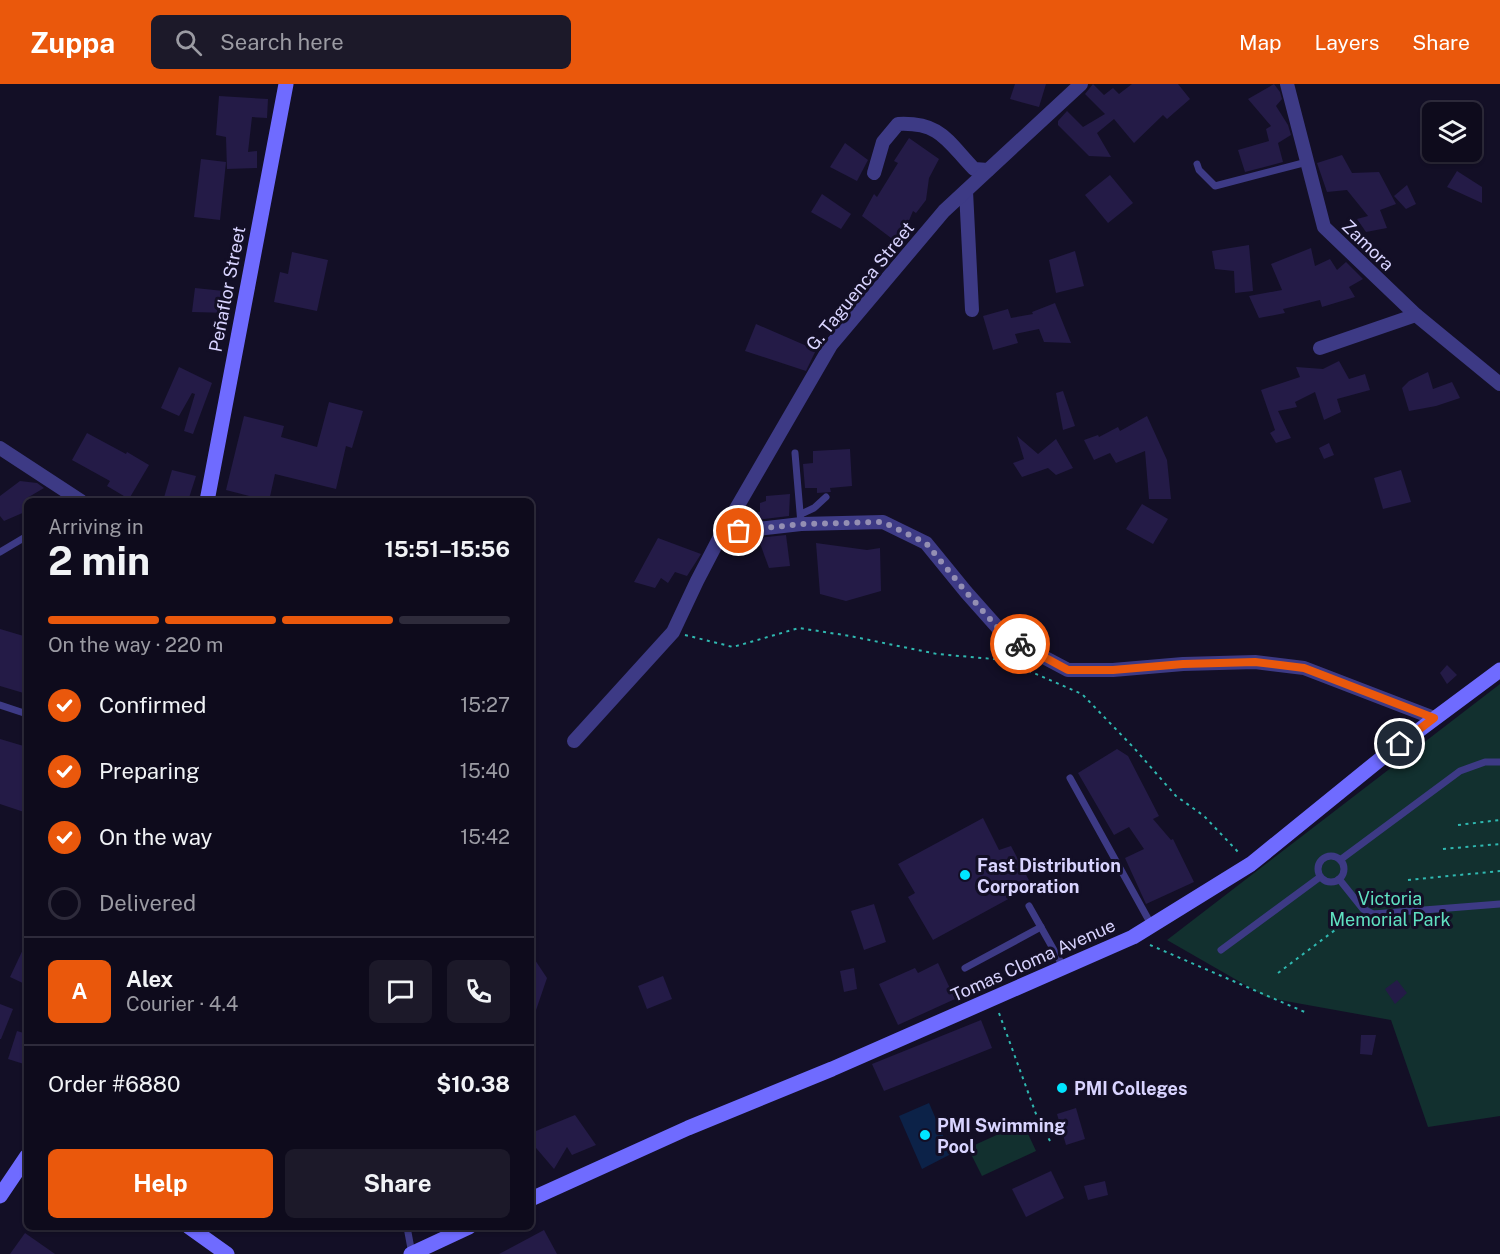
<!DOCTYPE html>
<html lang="en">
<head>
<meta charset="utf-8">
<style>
  body { margin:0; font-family:"Public Sans",sans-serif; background:#1c1929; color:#f1f3f6; height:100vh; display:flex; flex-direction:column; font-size:22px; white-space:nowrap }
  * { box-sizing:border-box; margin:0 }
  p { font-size:20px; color:#9b9ba3 }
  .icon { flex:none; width:33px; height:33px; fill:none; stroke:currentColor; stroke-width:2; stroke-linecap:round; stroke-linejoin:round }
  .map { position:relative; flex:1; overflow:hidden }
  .panel { position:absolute; left:24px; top:414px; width:510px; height:732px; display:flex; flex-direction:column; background:#0e0b1c; border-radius:9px; box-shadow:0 2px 4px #0004,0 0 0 2px #2e2b3b }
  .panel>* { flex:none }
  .fabs { position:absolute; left:1422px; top:18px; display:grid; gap:12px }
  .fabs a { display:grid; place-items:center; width:60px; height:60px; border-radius:9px; background:#0e0b1c; box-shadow:0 2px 4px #0004,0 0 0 2px #2e2b3b; font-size:30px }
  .pin { position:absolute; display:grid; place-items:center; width:51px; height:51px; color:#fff; margin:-26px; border:3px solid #fff; border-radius:50%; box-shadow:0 2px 6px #0007 }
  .courier { position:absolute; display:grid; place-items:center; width:60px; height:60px; margin:-30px; border:4px solid #ea580c; border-radius:50%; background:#fff; color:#222; box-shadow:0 2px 8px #0007 }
  .headline em { font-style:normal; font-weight:700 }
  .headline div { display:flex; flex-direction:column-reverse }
  .headline { display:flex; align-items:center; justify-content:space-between; height:102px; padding:0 24px }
  h1 { font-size:39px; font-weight:700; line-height:45px }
  .bar { display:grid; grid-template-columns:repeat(4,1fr); gap:9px 6px; align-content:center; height:72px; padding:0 24px }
  .bar i { height:8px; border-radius:4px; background:#2e2b3b }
  .bar .on { background:#ea580c }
  .bar p { grid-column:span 4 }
  .line { display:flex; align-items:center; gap:15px; padding:0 24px; border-top:2px solid #2e2b3b }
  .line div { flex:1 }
  .round { display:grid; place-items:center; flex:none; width:63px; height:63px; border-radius:9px; background:#1c1929 }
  ol { padding:0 24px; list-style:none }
  li { display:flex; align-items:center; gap:18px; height:66px }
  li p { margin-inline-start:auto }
  li .icon { padding:6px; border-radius:50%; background:#ea580c; color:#fff; stroke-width:4 }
  li:last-child { color:#9b9ba3 }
  li i { width:33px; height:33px; border:3px solid #2e2b3b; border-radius:50% }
  .primary-button { display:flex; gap:12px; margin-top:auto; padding:12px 24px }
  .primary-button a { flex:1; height:69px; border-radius:9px; background:#ea580c; color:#fff; font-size:24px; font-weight:700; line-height:69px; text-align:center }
  .primary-button a+a { background:#1c1929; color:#f1f3f6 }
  header { display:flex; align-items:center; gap:36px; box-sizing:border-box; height:84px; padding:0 30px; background:#ea580c; color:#fff }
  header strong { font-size:28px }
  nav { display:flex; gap:33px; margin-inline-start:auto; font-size:21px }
  .search { width:420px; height:54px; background:#1c1929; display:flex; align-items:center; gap:15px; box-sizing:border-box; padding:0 21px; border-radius:9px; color:#9b9ba3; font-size:22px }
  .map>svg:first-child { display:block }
  .green { fill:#12302f }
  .water { fill:#0c2248 }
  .building { fill:#241b47 }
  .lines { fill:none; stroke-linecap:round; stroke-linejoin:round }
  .path { stroke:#2fb8b0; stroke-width:2; stroke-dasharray:3 4.5; stroke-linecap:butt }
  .lane { stroke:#3d3a85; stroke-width:7 }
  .street { stroke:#3d3a85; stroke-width:14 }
  .secondary { stroke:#6f6bff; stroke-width:15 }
  .done { stroke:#948fb3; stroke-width:6; stroke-dasharray:0 10.8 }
  .route { stroke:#ea580c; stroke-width:8 }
  .poi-dot { fill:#00e5ff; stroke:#130f26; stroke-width:2 }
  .labels { text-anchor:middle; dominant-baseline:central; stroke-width:6; stroke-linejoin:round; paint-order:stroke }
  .street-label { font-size:18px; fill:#d9d4ff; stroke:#130f26 }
  .poi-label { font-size:18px; font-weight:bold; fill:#d9d4ff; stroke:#130f26; text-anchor:start }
  .park-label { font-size:18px; fill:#5fe0c0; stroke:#130f26 }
</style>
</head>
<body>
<header>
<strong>Zuppa</strong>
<div class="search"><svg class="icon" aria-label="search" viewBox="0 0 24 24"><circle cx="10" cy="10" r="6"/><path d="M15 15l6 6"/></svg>Search here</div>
<nav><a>Map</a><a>Layers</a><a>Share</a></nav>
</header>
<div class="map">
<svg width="1500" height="1170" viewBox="0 0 1500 1170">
  <rect width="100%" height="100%" fill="#130f26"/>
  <g class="green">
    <path d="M 1500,600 L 1500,1032 L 1428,1043 L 1391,936 L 1268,914 L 1167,856 Z"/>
    <path d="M 1023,1039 L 1036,1067 L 982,1092 L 968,1064 Z"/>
  </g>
  <path class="water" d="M 929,1019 L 951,1070 L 922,1085 L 899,1032 Z"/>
  <g class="building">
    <path d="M 1015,0 L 1046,0 L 1039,23 L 1010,15 Z"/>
    <path d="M 1093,0 L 1104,11 L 1113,4 L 1119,10 L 1132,0 L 1178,0 L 1190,15 L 1167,35 L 1163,31 L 1134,59 L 1114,35 L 1097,49 L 1111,73 L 1089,72 L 1058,41 L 1058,37 L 1067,27 L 1083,43 L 1105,30 L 1085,10 Z"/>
    <path d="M 1274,0 L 1280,8 L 1282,15 L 1276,22 L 1288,41 L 1291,51 L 1278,59 L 1283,78 L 1245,88 L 1238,66 L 1269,57 L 1266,45 L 1271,42 L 1248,15 Z"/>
    <path d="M 219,12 L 268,15 L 267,34 L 252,33 L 248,68 L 257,67 L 257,84 L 227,85 L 226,53 L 216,51 Z"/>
    <path d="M 909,54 L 939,75 L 929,94 L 926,116 L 916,129 L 913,127 L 899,160 L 862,132 L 874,110 L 877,113 L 890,92 L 898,79 L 894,77 Z"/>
    <path d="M 845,59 L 868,76 L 857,97 L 830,83 Z"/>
    <path d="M 1342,71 L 1352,89 L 1379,88 L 1396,120 L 1380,126 L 1387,144 L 1366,148 L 1357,135 L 1368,132 L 1347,106 L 1327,108 L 1317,79 Z"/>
    <path d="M 201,75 L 226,78 L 220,136 L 194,133 Z"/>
    <path d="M 1457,87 L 1482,103 L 1482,119 L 1447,103 Z"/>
    <path d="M 1110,91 L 1133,119 L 1108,139 L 1085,111 Z"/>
    <path d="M 1407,101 L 1416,120 L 1406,125 L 1394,112 Z"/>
    <path d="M 822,110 L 851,130 L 841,145 L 811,128 Z"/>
    <path d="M 1249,161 L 1253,207 L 1235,209 L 1234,187 L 1215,185 L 1212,167 Z"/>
    <path d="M 1311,164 L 1315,182 L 1330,175 L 1337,186 L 1346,178 L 1363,195 L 1349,203 L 1355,213 L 1322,223 L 1320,216 L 1283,225 L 1285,229 L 1259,234 L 1249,212 L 1282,206 L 1271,180 Z"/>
    <path d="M 1075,167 L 1084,202 L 1056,209 L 1049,176 Z"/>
    <path d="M 292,168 L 328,176 L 317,227 L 274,218 L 280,188 L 288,190 Z"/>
    <path d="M 195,204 L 233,208 L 230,229 L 192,228 Z"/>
    <path d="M 1055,219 L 1071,259 L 1044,258 L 1039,245 L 1015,250 L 1018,259 L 993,266 L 983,232 L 1008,225 L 1011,234 L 1033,230 L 1032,228 Z"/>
    <path d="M 756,240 L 816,266 L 806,287 L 745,267 Z"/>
    <path d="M 1339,277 L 1349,295 L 1365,290 L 1370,306 L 1337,315 L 1341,328 L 1324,336 L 1315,308 L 1295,318 L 1297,323 L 1278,327 L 1291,354 L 1276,359 L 1270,349 L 1275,346 L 1261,306 L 1300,293 L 1296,283 L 1323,285 Z"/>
    <path d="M 179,283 L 212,299 L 193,350 L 184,347 L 195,310 L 192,309 L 179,332 L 161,324 Z"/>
    <path d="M 1428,288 L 1433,305 L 1452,298 L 1460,314 L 1436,322 L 1409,327 L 1402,304 L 1409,297 Z"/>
    <path d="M 1063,307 L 1075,342 L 1063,346 L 1056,309 Z"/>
    <path d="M 329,318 L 363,327 L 352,364 L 346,362 L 336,405 L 275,390 L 269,417 L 226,406 L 244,332 L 284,342 L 281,353 L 317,363 Z"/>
    <path d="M 1147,332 L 1167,376 L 1171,415 L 1149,415 L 1145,367 L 1116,379 L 1110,369 L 1094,376 L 1084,356 L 1098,351 L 1099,353 L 1118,343 L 1120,347 Z"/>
    <path d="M 87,349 L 126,370 L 127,368 L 149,381 L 129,415 L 107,402 L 110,397 L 72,376 Z"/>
    <path d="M 1017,352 L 1038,370 L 1056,355 L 1073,384 L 1056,391 L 1048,384 L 1022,393 L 1013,379 L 1024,375 Z"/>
    <path d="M 1329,359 L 1334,371 L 1324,375 L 1319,364 Z"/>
    <path d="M 850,365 L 852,402 L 830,404 L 831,408 L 817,409 L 817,404 L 805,404 L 803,380 L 813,379 L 813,367 Z"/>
    <path d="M 172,386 L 196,392 L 188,417 L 163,417 Z"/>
    <path d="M 1401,386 L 1411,418 L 1383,425 L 1374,394 Z"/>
    <path d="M 20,397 L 37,399 L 44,404 L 27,414 L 27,427 L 4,437 L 0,432 L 0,412 Z"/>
    <path d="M 790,410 L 789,432 L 755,436 L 753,429 L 760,428 L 760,419 L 766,417 L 766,412 Z"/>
    <path d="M 1142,420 L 1168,435 L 1153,460 L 1126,445 Z"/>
    <path d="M 786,451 L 790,482 L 769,484 L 758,454 Z"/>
    <path d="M 658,454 L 701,470 L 687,492 L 675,488 L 668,499 L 661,494 L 655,504 L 634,498 Z"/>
    <path d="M 816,459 L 867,466 L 880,464 L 881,507 L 846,517 L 820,510 Z"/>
    <path d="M 0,545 L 27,553 L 27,610 L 0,602 Z"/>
    <path d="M 1447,581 L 1457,591 L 1447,600 L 1440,589 Z"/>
    <path d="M 0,655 L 27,663 L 27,729 L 0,720 Z"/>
    <path d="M 1117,665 L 1128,672 L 1159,732 L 1153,735 L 1171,756 L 1173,755 L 1194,798 L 1146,820 L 1125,774 L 1144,765 L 1129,743 L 1114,751 L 1078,689 Z"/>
    <path d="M 983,734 L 999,766 L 1011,762 L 1032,802 L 933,856 L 908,813 L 915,809 L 898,780 Z"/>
    <path d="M 874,820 L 886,858 L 864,866 L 851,827 Z"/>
    <path d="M 27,857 L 27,901 L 10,893 Z"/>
    <path d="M 531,870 L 547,894 L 533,935 L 531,935 Z"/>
    <path d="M 938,879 L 955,915 L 898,941 L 879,900 L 915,884 L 918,889 Z"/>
    <path d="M 854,884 L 857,905 L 844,908 L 840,887 Z"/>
    <path d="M 663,892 L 672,915 L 647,925 L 638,902 Z"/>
    <path d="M 1397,896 L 1407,909 L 1395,920 L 1385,905 Z"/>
    <path d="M 0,920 L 13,925 L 1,955 L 0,955 Z"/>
    <path d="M 981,936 L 992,964 L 884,1007 L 872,980 Z"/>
    <path d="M 17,947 L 27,950 L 27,981 L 8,975 Z"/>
    <path d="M 1361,951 L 1376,951 L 1372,971 L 1360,970 Z"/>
    <path d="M 1076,1024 L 1085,1055 L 1066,1061 L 1057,1030 Z"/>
    <path d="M 575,1031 L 596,1061 L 572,1071 L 567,1063 L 554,1085 L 531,1058 L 531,1049 Z"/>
    <path d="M 1051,1087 L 1064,1114 L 1026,1133 L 1012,1105 Z"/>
    <path d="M 1105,1097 L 1108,1111 L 1088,1116 L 1084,1102 Z"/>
    <path d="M 544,1146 L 557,1170 L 499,1170 Z"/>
    <path d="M 25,1149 L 55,1170 L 10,1170 Z"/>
  </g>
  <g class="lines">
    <g class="path">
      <path d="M 685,551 L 733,563 L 799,544 L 850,552 L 937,570 L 1004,576 L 1082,610 L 1134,664 L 1176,712 L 1204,732 L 1240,770"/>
      <path d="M 1458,741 L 1500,736"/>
      <path d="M 1443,765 L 1500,760"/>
      <path d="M 1408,796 L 1500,787"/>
      <path d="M 1150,861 L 1307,929"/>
      <path d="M 1278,889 L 1355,831"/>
      <path d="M 999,929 L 1036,1030 L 1050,1057"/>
    </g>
    <g class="lane">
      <path d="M 1197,80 L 1199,86 L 1215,102 L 1307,78"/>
      <path d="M 795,369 L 801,440"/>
      <path d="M 801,430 L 814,424 L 826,413"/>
      <path d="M 0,468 L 27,452"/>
      <path d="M 0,621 L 27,630"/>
      <path d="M 1070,694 L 1152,842"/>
      <circle cx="1331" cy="785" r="13"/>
      <path d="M 1340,776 L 1460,687 L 1485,678 L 1500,678"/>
      <path d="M 1339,795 L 1363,825 L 1373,830 L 1500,820"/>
      <path d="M 1029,822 L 1064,884"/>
      <path d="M 1221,866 L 1320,793"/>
      <path d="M 965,884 L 1041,843"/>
      <path d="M 407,1143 L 412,1170"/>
    </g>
    <g class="street">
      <path d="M 1287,0 L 1324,143 L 1416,231 L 1500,300"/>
      <path d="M 874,89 L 883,58 L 898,40 C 941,38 947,57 974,85 L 988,86"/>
      <path d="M 966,107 L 972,226"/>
      <path d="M 1320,264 L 1416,231"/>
      <path d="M 0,364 L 81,417"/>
      <path d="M 722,449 L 801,440 L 883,438 L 926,459 L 966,508 L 1006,553 L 1068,586 L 1113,586 L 1183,580 L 1255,578 L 1304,584 L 1434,634"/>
      <path d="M 574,657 L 673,548 L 697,497 L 722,449 L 831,261 L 944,127 L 1081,0"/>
    </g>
    <g class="secondary">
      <path d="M 207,417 L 286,0"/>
      <path d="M 0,1112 L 27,1072"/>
      <path d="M 531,1115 L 688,1044 L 832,985 L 1133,853 L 1251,780 L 1383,673 L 1500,586"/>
      <path d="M 189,1143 L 227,1170"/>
      <path d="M 411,1170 L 469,1143"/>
    </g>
  </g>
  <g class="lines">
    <path class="done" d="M 739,447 L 801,440 L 883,438 L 926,459 L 966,508 L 1006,553 L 1020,560"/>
    <path class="route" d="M 1020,560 L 1068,586 L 1113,586 L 1183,580 L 1255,578 L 1304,584 L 1434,634 L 1400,660"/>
  </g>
  <g class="poi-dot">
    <circle cx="965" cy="791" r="6"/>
    <circle cx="1062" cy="1004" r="6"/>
    <circle cx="925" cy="1051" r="6"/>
  </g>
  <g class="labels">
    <g class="street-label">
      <text transform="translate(1368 161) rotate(44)">Zamora</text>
      <text transform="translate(860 202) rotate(-51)">G. Taguenca Street</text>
      <text transform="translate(227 205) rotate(-79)">Peñaflor Street</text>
      <text transform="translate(1033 876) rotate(-24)">Tomas Cloma Avenue</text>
    </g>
    <g class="poi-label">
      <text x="977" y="781">Fast Distribution<tspan x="977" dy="21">Corporation</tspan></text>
      <text x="1074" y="1004">PMI Colleges</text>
      <text x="937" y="1041">PMI Swimming<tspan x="937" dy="21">Pool</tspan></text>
    </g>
    <g class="park-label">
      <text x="1390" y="814">Victoria<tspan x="1390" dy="21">Memorial Park</tspan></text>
    </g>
  </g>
</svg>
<div class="fabs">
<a><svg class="icon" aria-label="layers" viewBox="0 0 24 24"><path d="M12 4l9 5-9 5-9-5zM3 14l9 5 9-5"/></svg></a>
</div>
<div class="pin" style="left:739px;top:447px;background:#ea580c"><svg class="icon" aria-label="bag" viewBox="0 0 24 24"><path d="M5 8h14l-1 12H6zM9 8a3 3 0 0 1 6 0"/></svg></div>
<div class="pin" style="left:1400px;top:660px;background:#1f2937"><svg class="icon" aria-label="home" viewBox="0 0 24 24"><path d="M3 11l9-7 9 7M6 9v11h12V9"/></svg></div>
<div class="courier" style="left:1020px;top:560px"><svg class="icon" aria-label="bike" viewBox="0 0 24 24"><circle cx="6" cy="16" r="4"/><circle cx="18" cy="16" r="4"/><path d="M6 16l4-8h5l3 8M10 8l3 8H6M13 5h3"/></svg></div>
<section class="panel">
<div class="headline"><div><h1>2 min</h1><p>Arriving in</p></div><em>15:51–15:56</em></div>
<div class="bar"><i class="on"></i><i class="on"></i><i class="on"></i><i></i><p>On the way · 220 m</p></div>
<ol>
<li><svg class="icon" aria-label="check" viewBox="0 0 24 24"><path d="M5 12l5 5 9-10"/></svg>Confirmed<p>15:27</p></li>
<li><svg class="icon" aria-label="check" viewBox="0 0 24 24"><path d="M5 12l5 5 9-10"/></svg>Preparing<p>15:40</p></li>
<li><svg class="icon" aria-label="check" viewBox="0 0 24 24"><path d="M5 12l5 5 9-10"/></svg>On the way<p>15:42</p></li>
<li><i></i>Delivered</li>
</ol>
<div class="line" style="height:108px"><b class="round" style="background:#ea580c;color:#fff">A</b><div><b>Alex</b><p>Courier · 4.4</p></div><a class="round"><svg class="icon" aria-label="chat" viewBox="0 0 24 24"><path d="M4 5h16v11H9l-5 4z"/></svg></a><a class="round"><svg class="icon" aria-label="phone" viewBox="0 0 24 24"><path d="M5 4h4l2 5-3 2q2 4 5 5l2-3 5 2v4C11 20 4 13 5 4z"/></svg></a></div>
<div class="line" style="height:78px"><div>Order #6880</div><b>$10.38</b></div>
<div class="primary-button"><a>Help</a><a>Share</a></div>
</section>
</div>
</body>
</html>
